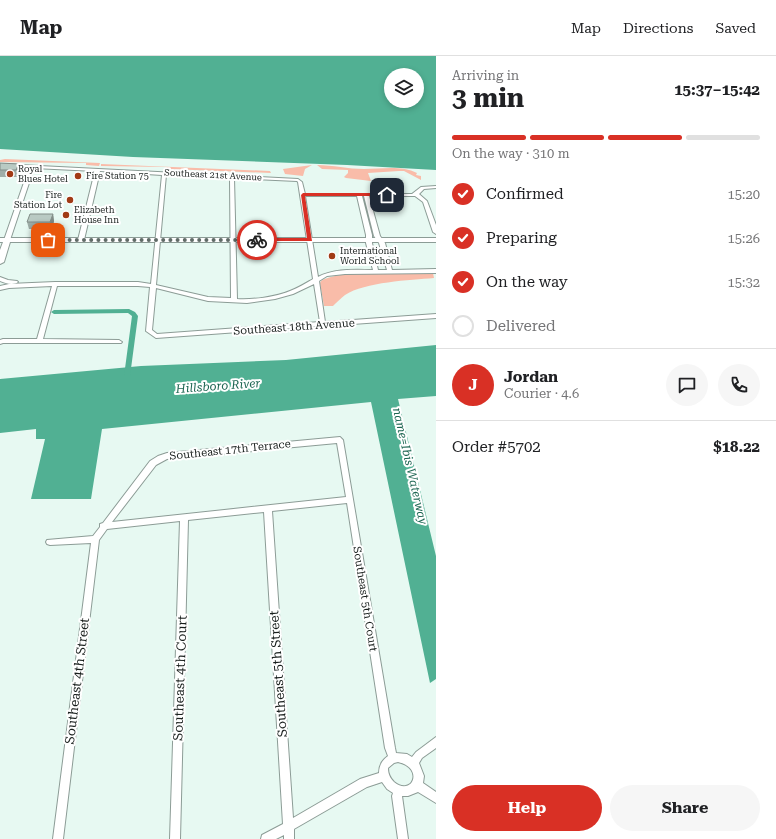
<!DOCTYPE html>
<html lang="en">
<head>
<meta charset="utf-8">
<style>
  body { margin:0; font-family:"Roboto Serif",serif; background:#f6f6f6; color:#202124; height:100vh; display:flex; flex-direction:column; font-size:15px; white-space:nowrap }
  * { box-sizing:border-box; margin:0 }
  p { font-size:13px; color:#757577 }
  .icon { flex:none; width:22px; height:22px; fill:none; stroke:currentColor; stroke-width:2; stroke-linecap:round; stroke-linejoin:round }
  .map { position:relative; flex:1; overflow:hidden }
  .drawer { display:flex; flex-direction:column; background:#fff; width:340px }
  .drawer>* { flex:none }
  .buttons { position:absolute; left:384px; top:12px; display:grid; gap:8px }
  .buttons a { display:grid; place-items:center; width:40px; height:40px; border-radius:50%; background:#fff; box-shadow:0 2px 6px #0003; font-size:20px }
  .pin { position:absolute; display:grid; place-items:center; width:34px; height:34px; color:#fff; margin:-17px; border-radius:8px; box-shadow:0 2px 6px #0006 }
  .courier { position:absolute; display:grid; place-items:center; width:40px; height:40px; margin:-20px; border:3px solid #d93025; border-radius:50%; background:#fff; color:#222; box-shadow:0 1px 5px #0007 }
  .head em { font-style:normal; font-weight:700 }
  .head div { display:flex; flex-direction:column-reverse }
  .head { display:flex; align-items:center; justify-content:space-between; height:68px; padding:0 16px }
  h1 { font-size:26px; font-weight:700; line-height:30px }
  .bar { display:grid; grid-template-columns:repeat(4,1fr); gap:6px 4px; align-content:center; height:48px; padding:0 16px }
  .bar i { height:5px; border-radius:3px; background:#e0e0e0 }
  .bar .selected { background:#d93025 }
  .bar p { grid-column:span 4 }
  .line { display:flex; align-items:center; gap:10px; padding:0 16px; border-top:1px solid #e0e0e0 }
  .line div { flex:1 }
  .round { display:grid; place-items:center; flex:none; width:42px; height:42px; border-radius:21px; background:#f6f6f6 }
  ol { padding:0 16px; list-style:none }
  li { display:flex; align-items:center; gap:12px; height:44px }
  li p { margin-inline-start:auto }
  li .icon { padding:4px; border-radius:50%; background:#d93025; color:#fff; stroke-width:4 }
  li:last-child { color:#757577 }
  li i { width:22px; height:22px; border:2px solid #e0e0e0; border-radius:50% }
  .cta { display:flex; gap:8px; margin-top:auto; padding:8px 16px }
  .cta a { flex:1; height:46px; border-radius:24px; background:#d93025; color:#fff; font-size:16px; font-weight:700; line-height:46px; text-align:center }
  .cta a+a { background:#f6f6f6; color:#202124 }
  header { display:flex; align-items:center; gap:24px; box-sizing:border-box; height:56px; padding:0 20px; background:#fff; border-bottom:1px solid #e0e0e0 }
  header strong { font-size:19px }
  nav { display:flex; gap:22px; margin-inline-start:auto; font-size:14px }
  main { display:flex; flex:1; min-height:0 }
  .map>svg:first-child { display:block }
  .green { fill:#f9bca9 }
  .water { fill:#51b093; fill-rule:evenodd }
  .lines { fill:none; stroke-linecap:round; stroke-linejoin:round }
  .canal { fill:#51b093; fill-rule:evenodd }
  .street-casing { stroke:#8c9c96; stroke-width:2 }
  .secondary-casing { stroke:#8c9c96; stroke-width:2 }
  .street { fill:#fff; fill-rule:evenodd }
  .secondary { fill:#fff; fill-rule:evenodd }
  .wall { fill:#9faea8 }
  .shaded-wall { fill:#828d88 }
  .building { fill:#b9cac3; stroke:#828d88 }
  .route { fill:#d93025 }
  .done { stroke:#606b67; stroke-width:4; stroke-dasharray:0 7.2 }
  .poi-dot { fill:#a13a15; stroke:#fff; stroke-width:1.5 }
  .labels { text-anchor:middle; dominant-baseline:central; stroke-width:4; stroke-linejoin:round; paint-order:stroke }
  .far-poi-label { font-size:9px; fill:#181e1c; stroke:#fff; text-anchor:start }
  .far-street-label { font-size:9px; fill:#181e1c; stroke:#fff }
  .street-label { font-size:11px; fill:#181e1c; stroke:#fff }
  .water-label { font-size:12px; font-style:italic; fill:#1d6652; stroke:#fff }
  .near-street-label { font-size:13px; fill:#181e1c; stroke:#fff }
</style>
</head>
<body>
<header>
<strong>Map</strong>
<nav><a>Map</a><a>Directions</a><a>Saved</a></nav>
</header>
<main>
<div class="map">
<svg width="436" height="783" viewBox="0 0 436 783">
  <rect width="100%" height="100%" fill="#e7f9f2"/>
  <g class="green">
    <path d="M 5,103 L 100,107 L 99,110 L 86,109 L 86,107 L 0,106 L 0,104 Z"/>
    <path d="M 101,108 L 270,115 L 271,117 L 169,113 L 165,111 L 101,110 Z"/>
    <path d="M 312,109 L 305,113 L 303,120 L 285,118 L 283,113 Z"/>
    <path d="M 317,109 C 333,109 348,113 364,113 C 380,113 402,109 417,117 L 416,119 L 421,120 L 421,124 L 404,115 L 399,115 L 368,117 L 371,125 L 346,122 L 344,121 L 348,117 L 348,114 L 322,113 Z"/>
    <path d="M 433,217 L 434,222 C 410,224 365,226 345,239 C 341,242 337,246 333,250 L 324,250 L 320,227 L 321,225 C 341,213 407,217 433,217 Z"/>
  </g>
  <g class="water">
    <path d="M 0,0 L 436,0 L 436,114 L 347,109 L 133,101 L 0,93 ZM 391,19 L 417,19 L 417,45 L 391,45 Z"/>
    <path d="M 436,289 L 436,340 L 398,343 L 436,500 L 436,623 L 430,627 L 371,346 L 102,373 L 91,443 L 31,443 L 45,383 L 36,383 L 36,373 L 0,377 L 0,323 L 141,310 L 286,304 Z"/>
  </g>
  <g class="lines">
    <path class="canal" d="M 129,253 L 135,256 L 138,260 L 130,320 L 127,322 L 124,320 L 132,260 L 128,257 L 54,258 L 51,256 L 54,254 Z"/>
    <g class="street-casing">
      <g id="street">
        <path d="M 0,108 L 298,123 L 302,126 L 305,138 L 412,138 L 421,131 L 436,130 L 436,132 L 424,133 L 419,138 L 427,145 L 436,169 L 436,178 L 433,176 L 423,146 L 415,140 L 369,140 L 380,180 L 385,187 L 392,214 L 436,213 L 436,217 L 345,218 L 327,220 L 319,225 L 325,266 L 436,258 L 436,262 L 325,270 L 323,271 L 321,270 L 156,282 L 146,275 L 150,231 L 138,230 L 57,230 L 43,283 L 119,284 L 122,286 L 121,287 L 3,287 L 0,288 L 0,284 L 3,283 L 37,283 L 52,230 L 9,232 L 0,234 L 0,230 L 9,228 L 55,226 L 138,226 L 151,228 L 162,119 L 100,115 L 84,184 L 81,186 L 78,184 L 95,115 L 34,112 L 10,184 L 7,186 L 4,184 L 29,112 L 0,110 ZM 166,119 L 230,122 L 231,242 L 208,241 L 156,229 ZM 234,122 L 297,125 L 298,126 L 313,223 C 306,227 298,232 290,235 C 276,241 252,244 237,243 ZM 305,140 L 357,140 L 366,179 L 366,187 L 373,214 C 355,214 335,212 318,221 ZM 362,140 L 364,140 L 374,180 L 379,187 L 387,214 L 378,214 L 372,187 L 372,179 ZM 314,228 L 320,266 L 157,278 L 152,274 L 156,232 L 208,245 L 247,247 L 275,243 L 293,238 Z"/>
        <path d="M 0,221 L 8,224 L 17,225 L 18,226 C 13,230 5,227 0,225 Z"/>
        <path d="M 340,381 L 343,384 L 395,692 L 396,697 L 407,698 L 412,701 L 416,696 L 436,681 L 436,692 L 422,702 L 419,707 L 424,720 L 423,727 L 436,736 L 436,747 L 418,736 L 408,740 L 402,740 L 408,783 L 398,783 L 392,740 L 393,737 L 387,733 L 382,726 L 367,731 L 294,773 L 294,783 L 284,783 L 284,779 L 276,783 L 261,783 L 262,779 L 283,768 L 264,456 L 188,464 L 180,783 L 170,783 L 180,465 L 107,473 L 99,484 L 63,783 L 53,783 L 91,487 L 50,489 L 47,488 L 46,486 L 47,484 L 93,480 L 100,471 L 100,468 L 103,467 L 150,405 L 158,400 L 167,397 ZM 337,387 L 346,441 L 112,466 L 156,409 L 167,403 ZM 347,447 L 385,692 L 388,700 C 382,704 379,710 379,717 L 360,723 L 293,762 L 272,455 ZM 398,706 C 425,712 412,741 394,726 C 390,722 388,718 388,712 L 394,707 Z"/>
      </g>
    </g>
    <g class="secondary-casing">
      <path id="secondary" d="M 0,182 L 436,182 L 436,186 L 10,186 L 4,206 L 0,208 L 0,194 L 3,186 L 0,186 Z"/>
    </g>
    <use href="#street" class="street"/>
    <use href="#secondary" class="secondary"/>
  </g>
  <g class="wall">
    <path d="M 0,107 L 19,108 L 20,114 L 18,121 L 0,121 Z"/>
    <path d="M 53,158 L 54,165 L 52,173 L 29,173 L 27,166 Z"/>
  </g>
  <g class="shaded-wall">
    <path d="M 19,108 L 20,114 L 18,121 L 16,114 Z"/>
    <path d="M 53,158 L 54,165 L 52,173 L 50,166 Z"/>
  </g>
  <g class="building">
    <path d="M 0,107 L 19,108 L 16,114 L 0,114 Z"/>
    <path d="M 30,158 L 53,158 L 50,166 L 27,166 Z"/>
  </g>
  <path class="route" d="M 303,137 L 387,137 L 389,139 L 387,140 L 305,140 L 312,185 L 256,185 L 257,182 L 307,182 L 301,139 Z"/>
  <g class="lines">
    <path class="done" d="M 48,184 L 257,184"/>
  </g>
  <g class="poi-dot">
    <circle cx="10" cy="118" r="4"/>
    <circle cx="78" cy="120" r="4"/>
    <circle cx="70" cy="144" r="4"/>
    <circle cx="66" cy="159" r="4"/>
    <circle cx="332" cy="200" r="4"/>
  </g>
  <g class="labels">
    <g class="far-poi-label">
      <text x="18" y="113">Royal<tspan x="18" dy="10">Blues Hotel</tspan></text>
      <text x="86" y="120">Fire Station 75</text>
      <text x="62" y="139" text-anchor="end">Fire<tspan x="62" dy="10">Station Lot</tspan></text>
      <text x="74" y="154">Elizabeth<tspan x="74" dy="10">House Inn</tspan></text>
      <text x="340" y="195">International<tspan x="340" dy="10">World School</tspan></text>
    </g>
    <g class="far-street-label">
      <text transform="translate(213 119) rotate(3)">Southeast 21st Avenue</text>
    </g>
    <g class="street-label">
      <text transform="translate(294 271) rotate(-4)">Southeast 18th Avenue</text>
      <text transform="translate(230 394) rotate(-6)">Southeast 17th Terrace</text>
      <text transform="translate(365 543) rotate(81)">Southeast 5th Court</text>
    </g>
    <g class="water-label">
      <text transform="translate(218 330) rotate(-4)">Hillsboro River</text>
      <text transform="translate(410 410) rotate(77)">name=Ibis Waterway</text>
    </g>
    <g class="near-street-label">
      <text transform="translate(278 618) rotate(-94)">Southeast 5th Street</text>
      <text transform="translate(180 622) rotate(-88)">Southeast 4th Court</text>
      <text transform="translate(77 625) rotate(-83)">Southeast 4th Street</text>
    </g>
  </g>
</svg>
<div class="buttons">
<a><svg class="icon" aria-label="layers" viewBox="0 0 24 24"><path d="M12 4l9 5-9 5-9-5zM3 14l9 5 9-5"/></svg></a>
</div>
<div class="pin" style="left:48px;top:184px;background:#ea580c"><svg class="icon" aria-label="bag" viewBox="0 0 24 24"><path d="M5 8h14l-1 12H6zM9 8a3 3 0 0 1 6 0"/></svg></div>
<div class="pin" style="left:387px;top:139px;background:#1f2937"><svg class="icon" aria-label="home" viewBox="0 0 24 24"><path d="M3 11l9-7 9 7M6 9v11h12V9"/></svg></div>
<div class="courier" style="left:257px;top:184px"><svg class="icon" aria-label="bike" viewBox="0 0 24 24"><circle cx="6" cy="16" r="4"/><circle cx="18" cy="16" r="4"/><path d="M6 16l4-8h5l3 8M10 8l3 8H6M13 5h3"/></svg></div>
</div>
<section class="drawer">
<div class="head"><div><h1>3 min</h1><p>Arriving in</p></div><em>15:37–15:42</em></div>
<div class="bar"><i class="selected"></i><i class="selected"></i><i class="selected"></i><i></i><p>On the way · 310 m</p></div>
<ol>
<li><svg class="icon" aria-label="check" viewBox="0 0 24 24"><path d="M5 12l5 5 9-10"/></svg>Confirmed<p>15:20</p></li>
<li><svg class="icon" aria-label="check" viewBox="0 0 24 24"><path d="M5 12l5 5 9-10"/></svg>Preparing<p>15:26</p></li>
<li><svg class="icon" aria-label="check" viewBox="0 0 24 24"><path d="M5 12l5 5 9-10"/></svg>On the way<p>15:32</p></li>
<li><i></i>Delivered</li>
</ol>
<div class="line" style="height:72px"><b class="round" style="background:#d93025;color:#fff">J</b><div><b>Jordan</b><p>Courier · 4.6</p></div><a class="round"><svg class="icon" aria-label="chat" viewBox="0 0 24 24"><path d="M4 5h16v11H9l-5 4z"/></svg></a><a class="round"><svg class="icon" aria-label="phone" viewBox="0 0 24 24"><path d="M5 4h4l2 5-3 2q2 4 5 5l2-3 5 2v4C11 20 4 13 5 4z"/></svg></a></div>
<div class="line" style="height:52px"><div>Order #5702</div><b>$18.22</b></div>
<div class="cta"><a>Help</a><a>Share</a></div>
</section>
</main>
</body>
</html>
